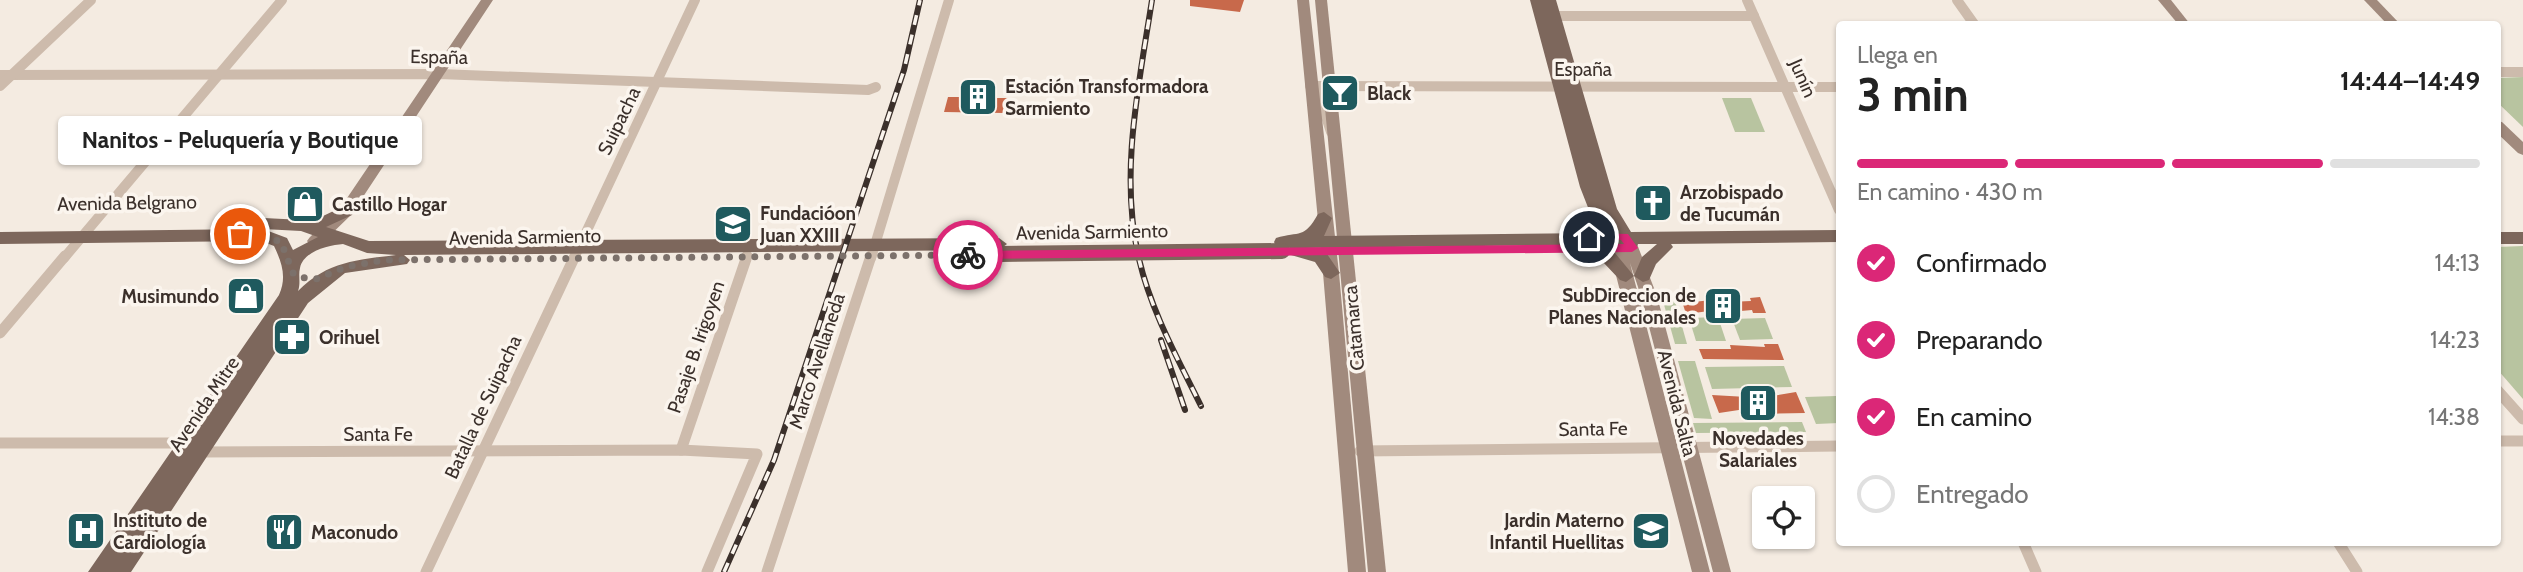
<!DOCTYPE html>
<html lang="es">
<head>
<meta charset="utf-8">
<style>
  body { margin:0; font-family:Cabin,sans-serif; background:#f2f2f2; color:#222; height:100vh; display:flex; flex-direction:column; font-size:26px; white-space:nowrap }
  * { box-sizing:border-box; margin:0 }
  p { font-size:23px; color:#767676 }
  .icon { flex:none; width:38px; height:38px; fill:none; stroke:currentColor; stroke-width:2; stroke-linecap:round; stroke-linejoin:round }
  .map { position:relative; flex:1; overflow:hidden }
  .panel { position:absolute; left:1836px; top:21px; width:665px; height:525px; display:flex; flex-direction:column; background:#fff; border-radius:7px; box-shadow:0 2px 5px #0004 }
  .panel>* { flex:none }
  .fabs { position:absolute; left:1752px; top:486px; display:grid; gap:14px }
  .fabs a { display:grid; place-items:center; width:63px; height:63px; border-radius:7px; background:#fff; box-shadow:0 2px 5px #0004; font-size:35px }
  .pin { position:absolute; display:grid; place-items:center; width:60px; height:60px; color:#fff; margin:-30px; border:4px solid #fff; border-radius:50%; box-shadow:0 2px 7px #0007 }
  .courier { position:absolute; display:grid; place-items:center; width:70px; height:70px; margin:-35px; border:5px solid #db2777; border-radius:50%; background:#fff; color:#222; box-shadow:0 2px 9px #0007 }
  .bubble { position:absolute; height:49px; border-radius:7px; background:#fff; box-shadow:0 2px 5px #0004; font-size:23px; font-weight:800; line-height:49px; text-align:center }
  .summary em { font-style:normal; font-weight:800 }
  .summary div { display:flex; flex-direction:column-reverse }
  .summary { display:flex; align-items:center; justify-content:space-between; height:119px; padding:0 21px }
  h1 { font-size:46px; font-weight:800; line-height:52px }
  .bar { display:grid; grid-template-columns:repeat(4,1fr); gap:10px 7px; align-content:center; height:84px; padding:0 21px }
  .bar i { height:9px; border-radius:5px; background:#e0e0e0 }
  .bar .on { background:#db2777 }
  .bar p { grid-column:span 4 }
  ol { padding:0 21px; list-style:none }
  li { display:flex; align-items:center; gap:21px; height:77px }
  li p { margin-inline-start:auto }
  li .icon { padding:7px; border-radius:50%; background:#db2777; color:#fff; stroke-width:4 }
  li:last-child { color:#767676 }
  li i { width:38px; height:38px; border:4px solid #e0e0e0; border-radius:50% }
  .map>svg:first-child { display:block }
  .green { fill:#b8c4a0 }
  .building { fill:#c8694b }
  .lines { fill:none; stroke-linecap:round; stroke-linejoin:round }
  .street-far1 { stroke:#cdbbac; stroke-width:10 }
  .street { stroke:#cdbbac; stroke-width:11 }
  .secondary { fill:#a18a7d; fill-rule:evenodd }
  .primary { fill:#7d675c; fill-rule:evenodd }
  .rail-casing { stroke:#3b302b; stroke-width:6 }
  .rail { stroke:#fbf5ee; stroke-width:3.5; stroke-dasharray:10; stroke-linecap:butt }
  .primary-bridge { stroke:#7d675c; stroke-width:16 }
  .route { fill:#db2777 }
  .done { stroke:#7c716b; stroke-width:7; stroke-dasharray:0 12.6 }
  .labels { text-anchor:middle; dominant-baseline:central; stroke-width:7; stroke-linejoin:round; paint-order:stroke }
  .street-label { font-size:19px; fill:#3b302b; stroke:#fbf5ee }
  .poi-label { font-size:19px; font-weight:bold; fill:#3b302b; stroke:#fbf5ee; text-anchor:start }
</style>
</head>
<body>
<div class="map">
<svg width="2523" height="572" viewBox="0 0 2523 572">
  <rect width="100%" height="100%" fill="#f4ebe1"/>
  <g class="green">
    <path d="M 2523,77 L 2523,127 L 2497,102 L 2497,78 Z"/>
    <path d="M 1722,98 L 1751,98 L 1765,132 L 1735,132 Z"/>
    <path d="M 2523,246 L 2523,399 L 2497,369 L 2497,247 Z"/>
    <path d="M 1663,301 L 1675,301 L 1687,344 L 1675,344 Z"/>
    <path d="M 1718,317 L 1726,341 L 1696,341 L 1689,318 Z"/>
    <path d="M 1765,318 L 1773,339 L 1740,340 L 1732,319 Z"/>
    <path d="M 1678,361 L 1695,361 L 1712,419 L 1694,418 Z"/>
    <path d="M 1784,366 L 1792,387 L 1712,389 L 1705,367 Z"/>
    <path d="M 1836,396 L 1839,423 L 1816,424 L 1805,397 Z"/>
    <path d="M 1802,422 L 1806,432 L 1696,433 L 1693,423 Z"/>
  </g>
  <g class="building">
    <path d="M 1190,0 L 1244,0 L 1240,12 L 1190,6 Z"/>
    <path d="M 972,80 L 993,81 L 988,98 L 1008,98 L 1004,113 L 944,112 L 948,97 L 967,97 Z"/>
    <path d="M 1760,297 L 1766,313 L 1753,313 L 1752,310 L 1718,313 L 1717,310 L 1686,314 L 1681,298 L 1692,298 L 1694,302 L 1727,298 L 1728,302 L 1751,301 L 1750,298 Z"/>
    <path d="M 1764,344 L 1778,344 L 1784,360 L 1703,359 L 1699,349 L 1731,349 L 1730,345 L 1765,347 Z"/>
    <path d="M 1796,392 L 1805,413 L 1759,414 L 1752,408 L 1719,413 L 1712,395 L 1747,397 L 1745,394 L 1764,393 L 1766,397 Z"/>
  </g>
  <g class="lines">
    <g class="street-far1">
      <path d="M 1747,0 L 1839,210"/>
      <path d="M 1957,0 L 1974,24"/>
      <path d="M 1554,16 L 1754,16"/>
      <path d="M 2497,72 L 2523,72"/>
      <path d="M 0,75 L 439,74 L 868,90 L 876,87"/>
      <path d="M 0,86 L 91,0"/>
      <path d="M 1310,86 L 1839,87"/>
      <path d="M 1316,86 L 1331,132"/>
      <path d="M 64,258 L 282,0"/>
      <path d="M 574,258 L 695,0"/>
      <path d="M 871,258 L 949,0"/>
    </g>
    <g class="street">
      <path d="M 0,333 L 65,256"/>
      <path d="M 2497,390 L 2523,419"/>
      <path d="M 2497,441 L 2523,441"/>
      <path d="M 0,443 L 187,443 L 200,452 L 681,450 L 757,454 L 707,572"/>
      <path d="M 681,450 L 747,256"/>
      <path d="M 1360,451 L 1839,446"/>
      <path d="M 2023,542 L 2036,572"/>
      <path d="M 2338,542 L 2357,572"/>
      <path d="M 426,572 L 575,256"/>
      <path d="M 767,572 L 871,256"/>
    </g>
    <g class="secondary">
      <path d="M 481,0 L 493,0 L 351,215 L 320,245 L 310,245 L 307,241 L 310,237 L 341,207 Z"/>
      <path d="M 1297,0 L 1309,0 L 1339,273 L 1366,572 L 1348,572 L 1323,273 Z"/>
      <path d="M 1315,0 L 1327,0 L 1386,572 L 1368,572 Z"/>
      <path d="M 2158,0 L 2171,0 L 2190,24 L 2178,24 Z"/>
      <path d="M 2364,0 L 2377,0 L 2400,24 L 2387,24 Z"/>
      <path d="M 2497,121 L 2502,122 L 2523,142 L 2523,155 L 2518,153 L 2497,133 Z"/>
      <path d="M 1617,243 L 1624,248 L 1632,243 L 1637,244 L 1657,296 L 1731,572 L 1713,572 L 1641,296 L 1630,263 L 1710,572 L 1692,572 L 1609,248 Z"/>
    </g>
    <g class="primary">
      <path d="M 1530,0 L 1556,0 L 1617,209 L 1631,232 L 1839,230 L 1839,242 L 1671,244 L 1673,247 L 1656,264 L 1649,280 L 1643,282 L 1634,276 L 1626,282 L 1620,280 L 1603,262 L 1568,252 L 1567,245 L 1306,248 L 1327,254 L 1340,273 L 1331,279 L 1325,277 L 1315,262 L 1291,255 L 1290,248 L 1276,246 L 1274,242 L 1276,238 C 1300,231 1304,239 1318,214 L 1324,212 L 1332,218 L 1324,236 L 1598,233 L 1580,187 ZM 1605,244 L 1612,248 L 1621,244 L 1624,249 L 1636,249 L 1638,244 L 1657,244 L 1642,257 L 1634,276 L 1615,253 L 1584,245 Z"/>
      <path d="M 346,205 L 354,211 L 352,215 L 326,227 L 369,241 L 999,238 L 1007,244 L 999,250 L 404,255 L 410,260 L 407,264 L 345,273 L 308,303 L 131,572 L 88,572 L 279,295 C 287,277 282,263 274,246 L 261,241 L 0,244 L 0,232 L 257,229 L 238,227 L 236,223 L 244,217 L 303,220 L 321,217 ZM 263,229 L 301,231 L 318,237 L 293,250 L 287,238 ZM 343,244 L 367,253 L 396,255 C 357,260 328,261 298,291 C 301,283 298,275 300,268 C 303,251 330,245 343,244 Z"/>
      <rect x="2497" y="232" width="26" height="12"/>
    </g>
    <g class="rail-casing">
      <g id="rail">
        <path d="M 1152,0 C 1139,84 1119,175 1139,259 C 1151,311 1178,359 1201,406"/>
        <path d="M 1161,340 L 1185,410"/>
        <path d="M 724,572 L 774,460 L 904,70 L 920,0"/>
      </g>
    </g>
    <use href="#rail" class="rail"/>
    <path class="primary-bridge" d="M 999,254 L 1282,251"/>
  </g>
  <path class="route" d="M 1589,233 L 1628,234 L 1638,248 L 1632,252 L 968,259 L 963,255 L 968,251 L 1624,244 L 1621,240 L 1585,240 L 1585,235 Z"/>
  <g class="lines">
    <path class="done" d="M 240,234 L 262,235 L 281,242 L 293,273 L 298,277 L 316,279 L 346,267 L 383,260 L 968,255"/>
  </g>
  <defs>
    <g id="bar-square" transform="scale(2.0125)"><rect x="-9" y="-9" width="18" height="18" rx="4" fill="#1f5a5e" stroke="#fbf5ee"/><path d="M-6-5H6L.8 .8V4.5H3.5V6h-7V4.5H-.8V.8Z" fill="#fff"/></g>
    <g id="building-square" transform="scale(2.0125)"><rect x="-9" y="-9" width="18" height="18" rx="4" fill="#1f5a5e" stroke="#fbf5ee"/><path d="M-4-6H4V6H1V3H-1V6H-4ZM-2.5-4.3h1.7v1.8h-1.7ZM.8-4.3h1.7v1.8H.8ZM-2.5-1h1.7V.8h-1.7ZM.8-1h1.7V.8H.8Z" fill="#fff"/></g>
    <g id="church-square" transform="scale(2.0125)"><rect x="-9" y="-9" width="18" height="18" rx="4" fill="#1f5a5e" stroke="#fbf5ee"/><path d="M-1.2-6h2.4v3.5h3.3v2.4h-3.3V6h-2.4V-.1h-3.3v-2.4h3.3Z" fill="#fff"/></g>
    <g id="shop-square" transform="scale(2.0125)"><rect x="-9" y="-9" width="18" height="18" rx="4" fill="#1f5a5e" stroke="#fbf5ee"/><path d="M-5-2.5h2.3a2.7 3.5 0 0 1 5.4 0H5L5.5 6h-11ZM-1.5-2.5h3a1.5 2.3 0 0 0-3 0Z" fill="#fff"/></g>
    <g id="university-square" transform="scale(2.0125)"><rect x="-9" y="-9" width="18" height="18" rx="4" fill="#1f5a5e" stroke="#fbf5ee"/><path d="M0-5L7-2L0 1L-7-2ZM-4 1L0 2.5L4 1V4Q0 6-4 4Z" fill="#fff"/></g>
    <g id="pharmacy-square" transform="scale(2.0125)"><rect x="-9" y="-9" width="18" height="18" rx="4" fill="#1f5a5e" stroke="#fbf5ee"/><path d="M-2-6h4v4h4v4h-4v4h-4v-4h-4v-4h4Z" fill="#fff"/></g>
    <g id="hospital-square" transform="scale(2.0125)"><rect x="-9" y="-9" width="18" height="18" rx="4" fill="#1f5a5e" stroke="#fbf5ee"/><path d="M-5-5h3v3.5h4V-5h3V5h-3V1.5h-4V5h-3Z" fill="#fff"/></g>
    <g id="school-square" transform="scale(2.0125)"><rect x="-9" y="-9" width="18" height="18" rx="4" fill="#1f5a5e" stroke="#fbf5ee"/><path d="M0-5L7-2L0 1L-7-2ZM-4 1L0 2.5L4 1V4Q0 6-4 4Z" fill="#fff"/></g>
    <g id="restaurant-square" transform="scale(2.0125)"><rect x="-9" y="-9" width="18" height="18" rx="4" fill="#1f5a5e" stroke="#fbf5ee"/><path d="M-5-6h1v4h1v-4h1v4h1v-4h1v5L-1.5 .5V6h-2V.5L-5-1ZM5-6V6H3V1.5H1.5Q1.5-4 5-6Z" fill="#fff"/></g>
  </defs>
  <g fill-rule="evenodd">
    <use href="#bar-square" x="1340" y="93"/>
    <use href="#building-square" x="978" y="97"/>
    <use href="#church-square" x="1653" y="203"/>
    <use href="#shop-square" x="305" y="204"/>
    <use href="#university-square" x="733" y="224"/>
    <use href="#shop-square" x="246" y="296"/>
    <use href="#building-square" x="1723" y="306"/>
    <use href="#pharmacy-square" x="292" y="337"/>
    <use href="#building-square" x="1758" y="403"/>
    <use href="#hospital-square" x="86" y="531"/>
    <use href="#school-square" x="1651" y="531"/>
    <use href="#restaurant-square" x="284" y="532"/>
  </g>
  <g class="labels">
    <g class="street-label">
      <text transform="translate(439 57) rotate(1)">España</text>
      <text x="1583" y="69">España</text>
      <text transform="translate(1803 78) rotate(66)">Junín</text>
      <text transform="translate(619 121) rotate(-64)">Suipacha</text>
      <text transform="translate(127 203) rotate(-1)">Avenida Belgrano</text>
      <text transform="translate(1092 232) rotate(-1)">Avenida Sarmiento</text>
      <text transform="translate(525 237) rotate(-1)">Avenida Sarmiento</text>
      <text transform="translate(1354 328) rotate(-95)">Catamarca</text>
      <text transform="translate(696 347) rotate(-71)">Pasaje B. Irigoyen</text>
      <text transform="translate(817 361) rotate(-72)">Marco Avellaneda</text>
      <text transform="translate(1677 403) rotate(76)">Avenida Salta</text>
      <text transform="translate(204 404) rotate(-56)">Avenida Mitre</text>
      <text transform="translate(483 407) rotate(-65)">Batalla de Suipacha</text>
      <text transform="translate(1593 429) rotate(-1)">Santa Fe</text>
      <text x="378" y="434">Santa Fe</text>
    </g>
    <g class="poi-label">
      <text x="1005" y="86">Estación Transformadora<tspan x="1005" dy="22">Sarmiento</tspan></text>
      <text x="1367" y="93">Black</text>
      <text x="1680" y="192">Arzobispado<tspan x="1680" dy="22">de Tucumán</tspan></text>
      <text x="332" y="204">Castillo Hogar</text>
      <text x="760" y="213">Fundacióon<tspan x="760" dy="22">Juan XXIII</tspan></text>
      <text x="1696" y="295" text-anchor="end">SubDireccion de<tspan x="1696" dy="22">Planes Nacionales</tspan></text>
      <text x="219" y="296" text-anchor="end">Musimundo</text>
      <text x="319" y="337">Orihuel</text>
      <text x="1758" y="438" text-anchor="middle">Novedades<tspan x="1758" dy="22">Salariales</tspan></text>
      <text x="113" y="520">Instituto de<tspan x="113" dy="22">Cardiología</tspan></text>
      <text x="1624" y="520" text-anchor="end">Jardin Materno<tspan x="1624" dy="22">Infantil Huellitas</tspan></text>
      <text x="311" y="532">Maconudo</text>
    </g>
  </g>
</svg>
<div class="fabs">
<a><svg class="icon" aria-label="locate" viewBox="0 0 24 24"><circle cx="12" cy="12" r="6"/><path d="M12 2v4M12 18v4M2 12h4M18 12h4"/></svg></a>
</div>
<div class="pin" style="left:240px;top:234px;background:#ea580c"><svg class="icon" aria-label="bag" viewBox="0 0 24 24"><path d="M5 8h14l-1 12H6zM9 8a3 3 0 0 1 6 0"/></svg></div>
<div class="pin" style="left:1589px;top:237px;background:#1f2937"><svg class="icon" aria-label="home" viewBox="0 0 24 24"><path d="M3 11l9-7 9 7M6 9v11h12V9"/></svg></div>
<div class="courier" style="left:968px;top:255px"><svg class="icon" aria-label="bike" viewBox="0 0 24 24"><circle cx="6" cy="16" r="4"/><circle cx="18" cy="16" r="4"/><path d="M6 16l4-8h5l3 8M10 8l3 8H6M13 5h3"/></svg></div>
<div class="bubble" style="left:58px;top:116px;width:364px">Nanitos - Peluquería y Boutique</div>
<section class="panel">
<div class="summary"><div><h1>3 min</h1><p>Llega en</p></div><em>14:44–14:49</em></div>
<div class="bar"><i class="on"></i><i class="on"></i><i class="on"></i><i></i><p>En camino · 430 m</p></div>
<ol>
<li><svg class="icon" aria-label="check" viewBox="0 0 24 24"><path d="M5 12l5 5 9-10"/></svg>Confirmado<p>14:13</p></li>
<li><svg class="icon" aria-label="check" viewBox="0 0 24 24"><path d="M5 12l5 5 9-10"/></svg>Preparando<p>14:23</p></li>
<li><svg class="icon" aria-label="check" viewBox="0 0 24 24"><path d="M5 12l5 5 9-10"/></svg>En camino<p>14:38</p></li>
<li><i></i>Entregado</li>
</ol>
</section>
</div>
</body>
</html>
